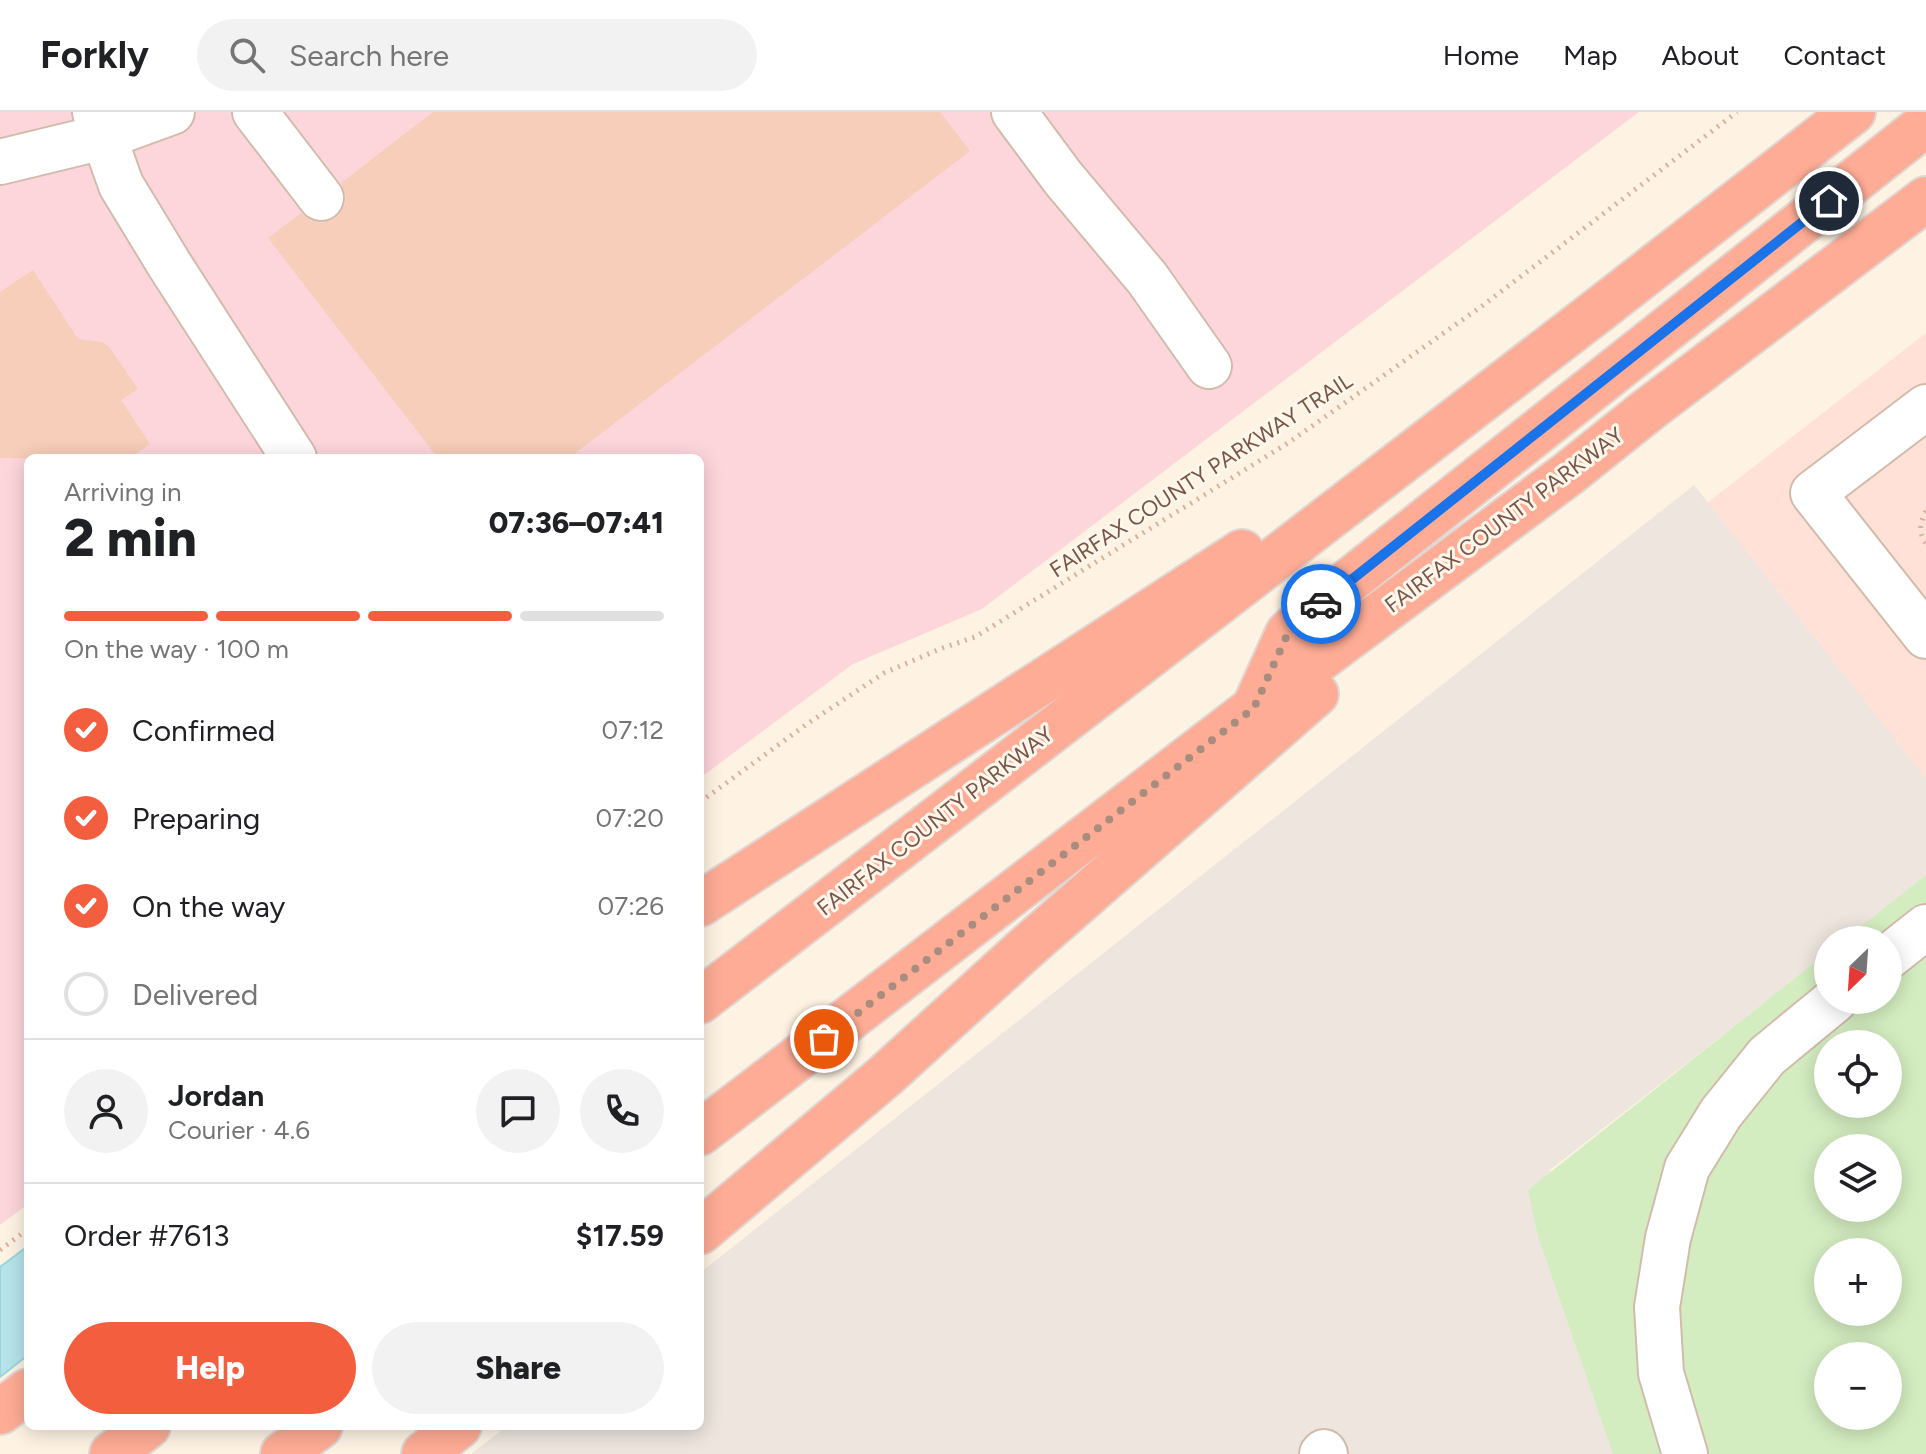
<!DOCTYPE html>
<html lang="en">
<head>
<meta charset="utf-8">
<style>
  body { margin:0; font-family:Figtree,sans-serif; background:#f2f2f2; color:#202124; height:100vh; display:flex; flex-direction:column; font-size:30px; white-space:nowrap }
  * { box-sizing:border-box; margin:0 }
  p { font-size:26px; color:#757577 }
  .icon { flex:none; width:44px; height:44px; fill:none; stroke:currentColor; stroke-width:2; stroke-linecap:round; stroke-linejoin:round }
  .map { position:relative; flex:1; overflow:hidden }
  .panel { position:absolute; left:24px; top:342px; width:680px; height:976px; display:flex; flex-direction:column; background:#fff; border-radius:12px; box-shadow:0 4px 20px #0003 }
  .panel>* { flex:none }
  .needle { width:52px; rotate:205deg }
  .fabs { position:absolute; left:1814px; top:814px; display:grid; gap:16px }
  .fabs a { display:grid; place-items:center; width:88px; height:88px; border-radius:50%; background:#fff; box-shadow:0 4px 20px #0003; font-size:40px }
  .pin { position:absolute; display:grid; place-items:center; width:68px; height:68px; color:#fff; margin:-34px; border:4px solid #fff; border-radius:50%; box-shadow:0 2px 8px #0007 }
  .courier { position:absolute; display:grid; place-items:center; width:80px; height:80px; margin:-40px; border:6px solid #1a73e8; border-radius:50%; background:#fff; color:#222; box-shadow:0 2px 10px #0007 }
  .headline em { font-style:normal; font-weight:800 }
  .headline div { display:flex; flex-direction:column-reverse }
  .headline { display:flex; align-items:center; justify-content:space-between; height:136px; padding:0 40px }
  h1 { font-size:52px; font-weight:800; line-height:60px }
  .bar { display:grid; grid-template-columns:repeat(4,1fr); gap:12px 8px; align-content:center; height:96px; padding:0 40px }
  .bar i { height:10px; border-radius:6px; background:#e0e0e0 }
  .bar .active { background:#f35e3e }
  .bar p { grid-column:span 4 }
  .line { display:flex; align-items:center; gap:20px; padding:0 40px; border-top:2px solid #e0e0e0 }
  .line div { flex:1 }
  .round { display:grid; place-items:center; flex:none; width:84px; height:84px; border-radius:42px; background:#f2f2f2 }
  ol { padding:0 40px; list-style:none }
  li { display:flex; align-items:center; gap:24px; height:88px }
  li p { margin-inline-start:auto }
  li .icon { padding:8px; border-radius:50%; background:#f35e3e; color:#fff; stroke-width:4 }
  li:last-child { color:#757577 }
  li i { width:44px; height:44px; border:4px solid #e0e0e0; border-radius:50% }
  .primary-button { display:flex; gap:16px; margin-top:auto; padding:16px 40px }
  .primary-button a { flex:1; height:92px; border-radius:48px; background:#f35e3e; color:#fff; font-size:32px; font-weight:800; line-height:92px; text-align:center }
  .primary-button a+a { background:#f2f2f2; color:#202124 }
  header { display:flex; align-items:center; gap:48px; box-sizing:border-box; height:112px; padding:0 40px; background:#fff; border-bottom:2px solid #e0e0e0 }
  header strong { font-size:38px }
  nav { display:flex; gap:44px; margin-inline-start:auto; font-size:28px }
  .search { width:560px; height:72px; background:#f2f2f2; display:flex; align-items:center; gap:20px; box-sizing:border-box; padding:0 28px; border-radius:44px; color:#757577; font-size:30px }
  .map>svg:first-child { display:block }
  .commercial { fill:#ffe1d7 }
  .industrial { fill:#ede5de }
  .medical { fill:#fdd6dc }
  .green { fill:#d4edc0; fill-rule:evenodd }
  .water { fill:#b6e4ea; stroke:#9bd5dc; stroke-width:2 }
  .building { fill:#f6ceb9 }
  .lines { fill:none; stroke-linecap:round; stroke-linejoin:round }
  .minor-casing { stroke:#d3bbab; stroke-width:48 }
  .highway-casing { stroke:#dfd6d3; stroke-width:48 }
  .path { stroke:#dbb19b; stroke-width:5; stroke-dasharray:2 6; stroke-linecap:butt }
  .minor { stroke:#fff; stroke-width:44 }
  .highway { stroke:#feac95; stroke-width:44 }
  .done { stroke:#a88d7e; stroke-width:8; stroke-dasharray:0 14.4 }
  .route { stroke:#1a73e8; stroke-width:10 }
  .labels { text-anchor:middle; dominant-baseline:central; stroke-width:6; stroke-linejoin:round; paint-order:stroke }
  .street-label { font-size:22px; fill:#795647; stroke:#fff6ec }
</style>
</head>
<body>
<header>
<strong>Forkly</strong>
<div class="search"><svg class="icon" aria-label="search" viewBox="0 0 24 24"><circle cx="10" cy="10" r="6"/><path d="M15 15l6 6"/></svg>Search here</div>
<nav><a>Home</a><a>Map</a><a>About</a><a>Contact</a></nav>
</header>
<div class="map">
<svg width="1926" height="1342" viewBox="0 0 1926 1342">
  <rect width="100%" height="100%" fill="#fef3e3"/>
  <path class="commercial" d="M 1926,221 L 1926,683 L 1703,394 Z"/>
  <path class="industrial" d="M 1694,373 L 1926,666 L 1926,765 L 1845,828 L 1828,828 L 1828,841 L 1550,1058 L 1634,1342 L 471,1342 L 507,1314 L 700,1314 L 700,1161 Z"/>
  <path class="medical" d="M 0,0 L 1639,0 L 982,497 L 853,552 L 700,666 L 700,346 L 28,346 L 28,1092 L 0,1113 Z"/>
  <path class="green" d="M 1926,763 L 1926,1342 L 1613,1342 L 1538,1124 L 1528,1078 L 1828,840 L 1828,888 L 1888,888 L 1888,828 L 1844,828 ZM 1828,932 L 1888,932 L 1888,992 L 1828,992 ZM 1828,1036 L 1888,1036 L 1888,1096 L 1828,1096 ZM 1828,1140 L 1888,1140 L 1888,1200 L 1828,1200 ZM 1828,1244 L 1888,1244 L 1888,1304 L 1828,1304 Z"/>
  <path class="water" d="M 28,1134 L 28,1243 L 0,1265 L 0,1155 Z"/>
  <g class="building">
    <path d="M 433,0 L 940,0 L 970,39 L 569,346 L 438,346 L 268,126 L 301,101 L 311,109 L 323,111 L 337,105 L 344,95 L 346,84 L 341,71 Z"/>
    <path d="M 33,158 L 78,227 L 102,230 L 109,235 L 138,277 L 121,288 L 150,332 L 130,346 L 0,346 L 0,180 Z"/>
  </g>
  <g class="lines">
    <g class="minor-casing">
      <g id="minor">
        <path d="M 95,0 L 121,73 L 169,152 L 294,346"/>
        <path d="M 255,0 L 321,86"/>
        <path d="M 1014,0 L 1063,66 L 1147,166 L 1209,254"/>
        <path d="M 0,50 L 103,25 L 172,0"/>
        <path d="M 1926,295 L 1813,381 L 1926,524"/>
        <path d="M 1888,845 L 1926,815"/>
        <path d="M 1322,1342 L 1324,1340 L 1325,1342"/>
        <path d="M 1685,1342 L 1661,1261 L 1657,1195 L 1668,1126 L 1687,1056 L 1721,1001 L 1767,944 L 1835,888"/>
      </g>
    </g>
    <g class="highway-casing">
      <g id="highway">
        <path d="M 1255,594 L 1288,521 L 1320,492 L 1926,12"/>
        <path d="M 700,792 L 1242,440"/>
        <path d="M 700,889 L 1600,197 L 1853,0"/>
        <path d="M 700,1021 L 1254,596 L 1568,362 L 1648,298 L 1926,87"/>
        <path d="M 700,1120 L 885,964 L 1027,835 L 1316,582"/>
        <path d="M 0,1300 L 28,1279"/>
        <path d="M 112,1342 L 148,1314"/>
        <path d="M 283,1342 L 320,1314"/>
        <path d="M 424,1342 L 459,1314"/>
      </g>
    </g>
    <g class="path">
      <path d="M 1926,399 C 1920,410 1918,421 1926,431"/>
      <path d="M 700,690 L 807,612 L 884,561 L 940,537 L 975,525 L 1288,331 L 1482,194 L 1737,0"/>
      <path d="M 0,1138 L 28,1117"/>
    </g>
    <use href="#minor" class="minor"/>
    <use href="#highway" class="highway"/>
  </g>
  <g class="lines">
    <path class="done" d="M 824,927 L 1254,596 L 1288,521 L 1321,492"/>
    <path class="route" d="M 1321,492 L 1829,89"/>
  </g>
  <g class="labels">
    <g class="street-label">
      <text transform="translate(1201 363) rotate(-33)">FAIRFAX COUNTY PARKWAY TRAIL</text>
      <text transform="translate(1504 408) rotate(-37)">FAIRFAX COUNTY PARKWAY</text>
      <text transform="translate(935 709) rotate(-38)">FAIRFAX COUNTY PARKWAY</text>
    </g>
  </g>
</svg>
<div class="fabs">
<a><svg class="needle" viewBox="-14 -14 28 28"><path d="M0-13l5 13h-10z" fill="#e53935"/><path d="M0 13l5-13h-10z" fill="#757577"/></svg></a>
<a><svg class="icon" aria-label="locate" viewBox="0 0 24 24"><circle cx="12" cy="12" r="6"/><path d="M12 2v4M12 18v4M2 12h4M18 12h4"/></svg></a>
<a><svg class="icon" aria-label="layers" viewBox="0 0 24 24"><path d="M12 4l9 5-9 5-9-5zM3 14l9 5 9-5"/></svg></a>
<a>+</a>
<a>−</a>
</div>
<div class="pin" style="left:824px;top:927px;background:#ea580c"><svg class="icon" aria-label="bag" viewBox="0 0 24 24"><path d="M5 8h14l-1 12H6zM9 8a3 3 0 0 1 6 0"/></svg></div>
<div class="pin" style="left:1829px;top:89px;background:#1f2937"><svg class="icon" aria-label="home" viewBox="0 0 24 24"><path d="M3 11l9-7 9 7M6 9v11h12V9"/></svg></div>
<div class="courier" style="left:1321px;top:492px"><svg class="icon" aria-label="car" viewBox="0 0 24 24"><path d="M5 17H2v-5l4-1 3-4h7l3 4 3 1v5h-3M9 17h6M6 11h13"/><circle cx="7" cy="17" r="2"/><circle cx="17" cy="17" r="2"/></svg></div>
<section class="panel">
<div class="headline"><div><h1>2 min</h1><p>Arriving in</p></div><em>07:36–07:41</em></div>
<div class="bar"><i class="active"></i><i class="active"></i><i class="active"></i><i></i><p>On the way · 100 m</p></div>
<ol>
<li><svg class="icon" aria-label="check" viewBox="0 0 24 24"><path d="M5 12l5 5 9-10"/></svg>Confirmed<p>07:12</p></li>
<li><svg class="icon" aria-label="check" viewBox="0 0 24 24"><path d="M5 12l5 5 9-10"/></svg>Preparing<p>07:20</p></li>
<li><svg class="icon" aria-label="check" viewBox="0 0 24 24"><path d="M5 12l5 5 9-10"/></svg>On the way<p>07:26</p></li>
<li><i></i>Delivered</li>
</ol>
<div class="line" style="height:144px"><a class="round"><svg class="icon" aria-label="person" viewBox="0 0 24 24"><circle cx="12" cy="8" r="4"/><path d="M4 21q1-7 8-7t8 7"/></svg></a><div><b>Jordan</b><p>Courier · 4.6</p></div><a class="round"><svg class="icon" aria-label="chat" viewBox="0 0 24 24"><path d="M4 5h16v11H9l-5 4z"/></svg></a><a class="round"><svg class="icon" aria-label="phone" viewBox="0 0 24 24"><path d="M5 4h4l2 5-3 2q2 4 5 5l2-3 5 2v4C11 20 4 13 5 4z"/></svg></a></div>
<div class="line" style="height:104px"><div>Order #7613</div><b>$17.59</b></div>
<div class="primary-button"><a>Help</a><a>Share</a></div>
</section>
</div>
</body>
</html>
